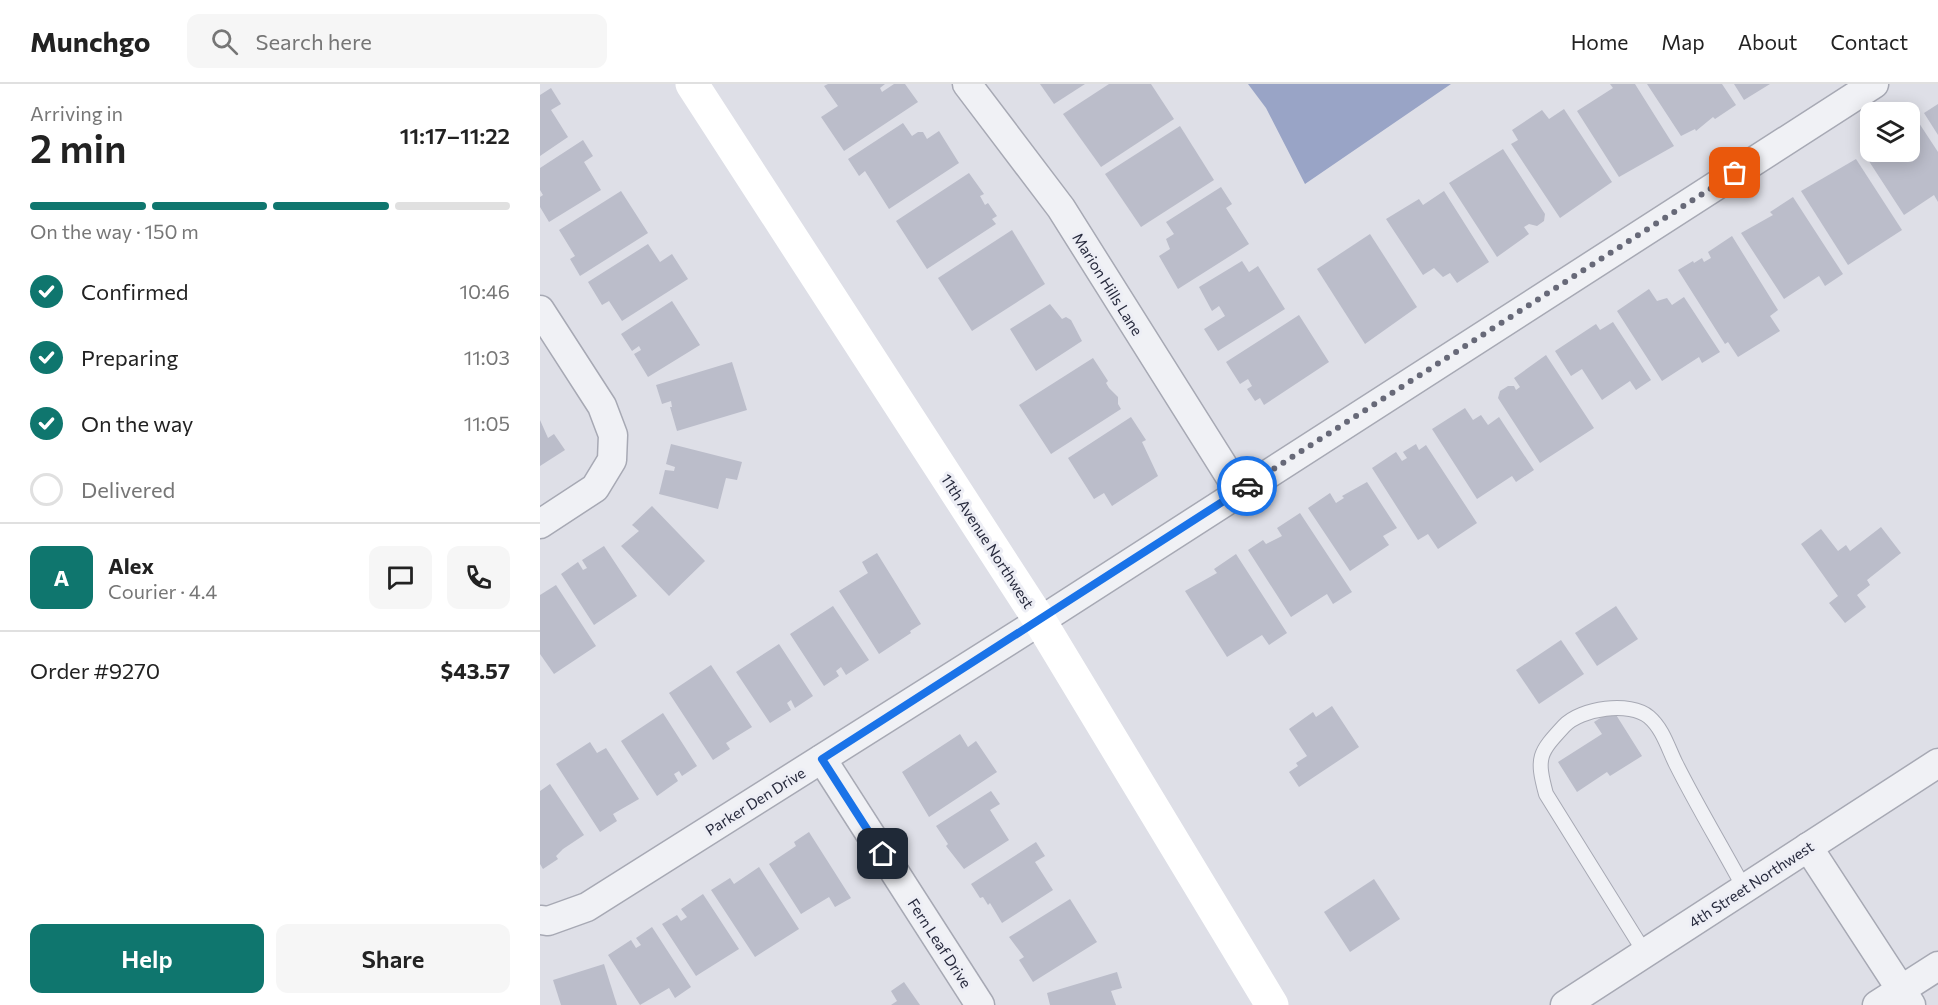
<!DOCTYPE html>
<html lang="en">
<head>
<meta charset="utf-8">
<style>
  body { margin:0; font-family:Commissioner,sans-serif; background:#f6f6f6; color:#222; height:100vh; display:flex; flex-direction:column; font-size:22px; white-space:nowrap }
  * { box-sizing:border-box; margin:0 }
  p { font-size:20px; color:#767676 }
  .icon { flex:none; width:33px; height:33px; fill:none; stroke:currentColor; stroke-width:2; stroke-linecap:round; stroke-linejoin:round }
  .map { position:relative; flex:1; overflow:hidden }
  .panel { display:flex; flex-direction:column; background:#fff; width:540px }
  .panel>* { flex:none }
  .buttons { position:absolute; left:1320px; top:18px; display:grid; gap:12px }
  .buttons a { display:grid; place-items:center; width:60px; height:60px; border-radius:12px; background:#fff; box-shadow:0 3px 15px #0003; font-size:30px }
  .pin { position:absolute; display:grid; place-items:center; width:51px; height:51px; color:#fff; margin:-26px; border-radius:12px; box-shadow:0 3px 9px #0006 }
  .courier { position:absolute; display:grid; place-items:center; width:60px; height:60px; margin:-30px; border:4px solid #1a73e8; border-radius:50%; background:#fff; color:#222; box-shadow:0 2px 8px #0007 }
  .headline em { font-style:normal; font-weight:600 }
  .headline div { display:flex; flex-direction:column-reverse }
  .headline { display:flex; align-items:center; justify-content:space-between; height:102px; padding:0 30px }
  h1 { font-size:39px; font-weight:600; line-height:45px }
  .bar { display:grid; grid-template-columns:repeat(4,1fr); gap:9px 6px; align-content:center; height:72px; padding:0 30px }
  .bar i { height:8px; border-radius:4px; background:#e0e0e0 }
  .bar .current { background:#0f766e }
  .bar p { grid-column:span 4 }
  .line { display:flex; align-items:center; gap:15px; padding:0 30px; border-top:2px solid #e0e0e0 }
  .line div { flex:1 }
  .round { display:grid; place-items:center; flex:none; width:63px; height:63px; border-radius:12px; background:#f6f6f6 }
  ol { padding:0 30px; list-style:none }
  li { display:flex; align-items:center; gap:18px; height:66px }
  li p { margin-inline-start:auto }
  li .icon { padding:6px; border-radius:50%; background:#0f766e; color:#fff; stroke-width:4 }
  li:last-child { color:#767676 }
  li i { width:33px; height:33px; border:3px solid #e0e0e0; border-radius:50% }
  .cta { display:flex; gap:12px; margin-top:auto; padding:12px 30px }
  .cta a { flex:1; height:69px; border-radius:12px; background:#0f766e; color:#fff; font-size:24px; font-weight:600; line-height:69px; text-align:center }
  .cta a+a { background:#f6f6f6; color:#222 }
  header { display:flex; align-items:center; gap:36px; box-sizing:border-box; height:84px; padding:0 30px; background:#fff; border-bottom:2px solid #e0e0e0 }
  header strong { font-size:28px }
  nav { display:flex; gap:33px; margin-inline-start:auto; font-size:21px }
  .search { width:420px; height:54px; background:#f6f6f6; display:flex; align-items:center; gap:15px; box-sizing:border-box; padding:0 21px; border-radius:12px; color:#767676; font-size:22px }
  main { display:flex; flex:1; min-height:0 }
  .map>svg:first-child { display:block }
  .water { fill:#99a4c6 }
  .building { fill:#bbbdca }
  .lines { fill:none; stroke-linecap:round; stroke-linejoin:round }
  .lane-casing { stroke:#a7a9b4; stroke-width:16 }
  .street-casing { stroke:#a7a9b4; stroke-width:31 }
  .lane { stroke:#f0f1f5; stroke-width:14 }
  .street { stroke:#f0f1f5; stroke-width:28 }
  .secondary { stroke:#fff; stroke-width:33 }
  .done { stroke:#676978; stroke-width:6; stroke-dasharray:0 10.8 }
  .route { stroke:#1a73e8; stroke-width:8 }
  .labels { text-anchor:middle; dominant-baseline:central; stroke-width:6; stroke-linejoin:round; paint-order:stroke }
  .street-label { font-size:15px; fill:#272a3d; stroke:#edeef5 }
</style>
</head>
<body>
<header>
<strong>Munchgo</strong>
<div class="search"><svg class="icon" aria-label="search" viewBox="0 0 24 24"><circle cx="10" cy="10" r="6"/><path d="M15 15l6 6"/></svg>Search here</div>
<nav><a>Home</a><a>Map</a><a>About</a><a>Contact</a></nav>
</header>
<main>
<section class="panel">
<div class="headline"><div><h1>2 min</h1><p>Arriving in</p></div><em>11:17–11:22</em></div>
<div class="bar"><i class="current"></i><i class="current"></i><i class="current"></i><i></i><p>On the way · 150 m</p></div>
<ol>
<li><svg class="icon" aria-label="check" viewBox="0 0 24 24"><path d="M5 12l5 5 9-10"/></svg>Confirmed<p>10:46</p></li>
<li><svg class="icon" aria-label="check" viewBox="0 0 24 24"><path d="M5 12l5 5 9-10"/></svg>Preparing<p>11:03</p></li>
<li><svg class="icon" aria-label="check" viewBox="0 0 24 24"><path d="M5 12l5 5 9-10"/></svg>On the way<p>11:05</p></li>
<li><i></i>Delivered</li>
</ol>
<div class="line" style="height:108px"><b class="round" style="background:#0f766e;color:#fff">A</b><div><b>Alex</b><p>Courier · 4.4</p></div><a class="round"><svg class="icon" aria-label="chat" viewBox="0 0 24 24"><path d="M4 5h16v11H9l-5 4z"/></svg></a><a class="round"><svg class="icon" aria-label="phone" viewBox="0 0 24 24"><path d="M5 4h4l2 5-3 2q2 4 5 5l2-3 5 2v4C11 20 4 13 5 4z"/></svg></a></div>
<div class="line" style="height:78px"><div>Order #9270</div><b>$43.57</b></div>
<div class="cta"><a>Help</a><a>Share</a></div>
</section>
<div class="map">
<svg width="1398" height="921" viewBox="0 0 1398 921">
  <rect width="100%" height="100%" fill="#dedfe7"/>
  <path class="water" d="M 708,0 L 911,0 L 765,100 L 726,24 Z"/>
  <g class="building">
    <path d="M 288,0 L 345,0 L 340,4 L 342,8 L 354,0 L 365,0 L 378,18 L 304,67 L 281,33 L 298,22 L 284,2 Z"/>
    <path d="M 500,0 L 545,0 L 514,20 Z"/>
    <path d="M 569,0 L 611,0 L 634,35 L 561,83 L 523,30 Z"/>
    <path d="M 1070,0 L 1095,0 L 1134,62 L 1079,93 L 1037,27 L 1073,4 Z"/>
    <path d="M 1107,0 L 1182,0 L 1196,21 L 1175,35 L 1173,33 L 1156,47 L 1155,45 L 1141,52 Z"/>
    <path d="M 1194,0 L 1230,0 L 1204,16 Z"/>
    <path d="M 11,4 L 21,20 L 11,26 L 28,53 L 0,72 L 0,11 Z"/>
    <path d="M 1398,20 L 1398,51 L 1384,29 Z"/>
    <path d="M 1024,25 L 1072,98 L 1020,134 L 971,60 L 978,56 L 972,46 L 1002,26 L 1009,35 Z"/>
    <path d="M 1377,36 L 1398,68 L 1398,118 L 1394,111 L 1364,131 L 1323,68 L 1330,64 L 1330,68 L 1370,68 L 1370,41 Z"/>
    <path d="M 363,39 L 372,52 L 378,48 L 383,48 L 387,55 L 399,47 L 419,79 L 349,125 L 325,87 L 319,92 L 308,75 Z"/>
    <path d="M 640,42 L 674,96 L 601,143 L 565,90 Z"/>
    <path d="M 43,56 L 53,72 L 44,78 L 61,106 L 9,138 L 0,123 L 0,113 L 3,111 L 0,106 L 0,84 Z"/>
    <path d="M 963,65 L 1005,130 L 1004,137 L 997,142 L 989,140 L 984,143 L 989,150 L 957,173 L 909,99 Z"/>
    <path d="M 1316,75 L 1362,146 L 1308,181 L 1261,107 Z"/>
    <path d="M 429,89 L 444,110 L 440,112 L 445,121 L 448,119 L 457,132 L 452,135 L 456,140 L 387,185 L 356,137 Z"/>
    <path d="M 681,103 L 692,120 L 686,124 L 709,160 L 638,205 L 619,172 L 630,165 L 626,155 L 634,150 L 626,138 Z"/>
    <path d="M 81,107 L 108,149 L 40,192 L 30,175 L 35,172 L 19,146 Z"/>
    <path d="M 904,107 L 949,178 L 917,199 L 910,189 L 903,193 L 894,184 L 883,191 L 846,135 L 879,115 L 883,121 Z"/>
    <path d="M 1253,113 L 1303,190 L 1285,202 L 1279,192 L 1244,215 L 1201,149 L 1233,131 L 1230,128 Z"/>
    <path d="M 472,146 L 505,200 L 432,247 L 398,194 Z"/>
    <path d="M 830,150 L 877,223 L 825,260 L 777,185 Z"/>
    <path d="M 1192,152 L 1238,226 L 1230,232 L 1240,247 L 1198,273 L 1188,258 L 1185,260 L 1138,186 L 1153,177 L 1154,179 L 1162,174 L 1164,178 L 1171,174 L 1168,168 Z"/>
    <path d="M 108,160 L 120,178 L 132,170 L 148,195 L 82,237 L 69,217 L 62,221 L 48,198 Z"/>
    <path d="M 702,177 L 709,188 L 718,182 L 745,225 L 678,267 L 664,245 L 685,232 L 679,222 L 672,227 L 659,203 Z"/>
    <path d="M 1109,205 L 1117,217 L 1127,214 L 1132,221 L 1144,213 L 1180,268 L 1162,279 L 1159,273 L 1122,297 L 1077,227 Z"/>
    <path d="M 132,217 L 160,261 L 108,293 L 94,270 L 101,266 L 99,262 L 92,267 L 81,250 Z"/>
    <path d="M 510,220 L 522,235 L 526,233 L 531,236 L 542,257 L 496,287 L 470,245 Z"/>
    <path d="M 759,231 L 789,278 L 724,321 L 720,314 L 715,317 L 707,305 L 712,302 L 708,295 L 700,300 L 686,278 Z"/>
    <path d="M 1073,238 L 1111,296 L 1096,306 L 1090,297 L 1062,316 L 1042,285 L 1031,292 L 1015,267 L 1056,240 L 1060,246 Z"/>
    <path d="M 1006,271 L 1054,344 L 1000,379 L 958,314 L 960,307 L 968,302 L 974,302 L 976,306 L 980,303 L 974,294 Z"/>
    <path d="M 553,274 L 568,297 L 566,299 L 569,304 L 578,313 L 578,320 L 581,325 L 511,370 L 479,321 Z"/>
    <path d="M 192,278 L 207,326 L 137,347 L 130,323 L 132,323 L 131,317 L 122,320 L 116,301 Z"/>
    <path d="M 925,324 L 933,336 L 941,331 L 948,341 L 959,333 L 994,386 L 976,398 L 972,392 L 937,415 L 892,345 Z"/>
    <path d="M 591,333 L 606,356 L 602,358 L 618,392 L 572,422 L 564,409 L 554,415 L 528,374 Z"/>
    <path d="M 0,336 L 8,354 L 14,350 L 25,366 L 0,382 Z"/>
    <path d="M 131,360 L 202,378 L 197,396 L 186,394 L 178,425 L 119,410 L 125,386 L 134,387 L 135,383 L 126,380 Z"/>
    <path d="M 876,360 L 879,366 L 886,361 L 937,439 L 898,465 L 888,450 L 878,456 L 832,384 L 856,368 L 862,377 L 867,374 L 863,368 Z"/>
    <path d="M 827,398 L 857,444 L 843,452 L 849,461 L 810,487 L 768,424 L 790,409 L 796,419 L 804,414 L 802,412 Z"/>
    <path d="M 112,422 L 165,477 L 129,512 L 81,462 L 99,447 L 92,441 Z"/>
    <path d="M 760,429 L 812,508 L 793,520 L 787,510 L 751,533 L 708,466 L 723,456 L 726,460 L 742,452 L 737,444 Z"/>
    <path d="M 1341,443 L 1361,469 L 1327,496 L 1330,501 L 1317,511 L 1326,523 L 1305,539 L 1289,519 L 1298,512 L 1261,460 L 1281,445 L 1298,467 L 1306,461 L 1310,467 Z"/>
    <path d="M 64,462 L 97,512 L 54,541 L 21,490 L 38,478 L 43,486 L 47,484 L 42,476 Z"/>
    <path d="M 337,469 L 381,540 L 370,547 L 371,549 L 339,570 L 299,507 L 328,489 L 322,478 Z"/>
    <path d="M 696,470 L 747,549 L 729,561 L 722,551 L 687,573 L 645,507 L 677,489 L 674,485 Z"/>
    <path d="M 16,501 L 56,562 L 14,590 L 0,570 L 0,511 Z"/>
    <path d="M 293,522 L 329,576 L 306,591 L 301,583 L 296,587 L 299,592 L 284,602 L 250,550 Z"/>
    <path d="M 1076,522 L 1098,555 L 1057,582 L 1035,549 Z"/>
    <path d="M 1021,556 L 1044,590 L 999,620 L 976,586 Z"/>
    <path d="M 239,560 L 273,612 L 255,624 L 251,616 L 247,619 L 251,626 L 230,639 L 196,588 Z"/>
    <path d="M 171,581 L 212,643 L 186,659 L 190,665 L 173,676 L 129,609 Z"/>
    <path d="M 792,622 L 819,663 L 759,703 L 749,688 L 758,682 L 756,679 L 767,672 L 749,645 L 773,628 L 776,633 Z"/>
    <path d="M 1073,626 L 1102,672 L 1070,692 L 1067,688 L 1037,708 L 1018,678 L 1062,650 L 1054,638 Z"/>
    <path d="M 123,629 L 157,682 L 142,692 L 139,687 L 134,690 L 138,697 L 117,712 L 81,657 Z"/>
    <path d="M 420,650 L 428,663 L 436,657 L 457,688 L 389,733 L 362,688 Z"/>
    <path d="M 50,658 L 57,669 L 66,664 L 99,715 L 73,730 L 77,737 L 60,748 L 16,680 Z"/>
    <path d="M 10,700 L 44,751 L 23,765 L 16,772 L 18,775 L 3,785 L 0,780 L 0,707 Z"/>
    <path d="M 451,707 L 460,720 L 450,726 L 469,756 L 424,785 L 406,762 L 408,760 L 396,742 Z"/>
    <path d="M 269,748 L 311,814 L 295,823 L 289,813 L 261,830 L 229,780 L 256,762 L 254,758 Z"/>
    <path d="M 496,758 L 505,772 L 495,778 L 513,806 L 462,839 L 450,819 L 448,821 L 443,813 L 440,814 L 431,800 Z"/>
    <path d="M 219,783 L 259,845 L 215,873 L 171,806 L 190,794 L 194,800 Z"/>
    <path d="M 834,795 L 860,835 L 810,868 L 784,828 Z"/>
    <path d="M 163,810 L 199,865 L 156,892 L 122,840 L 137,831 L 141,837 L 147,833 L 141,825 Z"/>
    <path d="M 530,815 L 557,858 L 493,898 L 479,876 L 484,873 L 469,853 Z"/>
    <path d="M 112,843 L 151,903 L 135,914 L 129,904 L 100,921 L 68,871 L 91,856 L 96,864 L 101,861 L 96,854 Z"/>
    <path d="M 64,880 L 77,921 L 21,921 L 13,896 Z"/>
    <path d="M 577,888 L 582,904 L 571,907 L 576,921 L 510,921 L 507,909 Z"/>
    <path d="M 364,898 L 380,921 L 351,921 L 357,917 L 351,907 Z"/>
  </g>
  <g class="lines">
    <g class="lane-casing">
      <path id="lane" d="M 1105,869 L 1006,710 C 996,673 999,669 1024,642 C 1041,624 1090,617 1109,633 C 1123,645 1128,664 1136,680 C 1157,722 1182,763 1204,804"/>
    </g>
    <g class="street-casing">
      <g id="street">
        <path d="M 427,0 L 521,124 L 699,407"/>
        <path d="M 0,226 L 62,322 L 73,351 L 72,376 L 55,404 L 0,440"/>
        <path d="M 282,675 L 440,921"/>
        <path d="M 1268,763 L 1371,921"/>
        <path d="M 0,836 L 8,837 L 47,823 L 500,537 L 1334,0"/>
        <path d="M 1025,921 L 1398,679"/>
        <path d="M 1337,921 L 1398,882"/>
      </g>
    </g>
    <use href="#lane" class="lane"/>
    <use href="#street" class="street"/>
    <path class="secondary" d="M 152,0 L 500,537 L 732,921"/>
  </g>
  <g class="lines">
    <path class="done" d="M 707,402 L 1195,89"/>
    <path class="route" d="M 343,770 L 282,675 L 707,402"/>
  </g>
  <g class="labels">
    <g class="street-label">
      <text transform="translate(568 200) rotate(58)">Marion Hills Lane</text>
      <text transform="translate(448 457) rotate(57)">11th Avenue Northwest</text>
      <text transform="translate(215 717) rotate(-32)">Parker Den Drive</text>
      <text transform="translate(1211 800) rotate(-33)">4th Street Northwest</text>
      <text transform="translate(400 859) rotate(57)">Fern Leaf Drive</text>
    </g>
  </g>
</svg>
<div class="buttons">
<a><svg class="icon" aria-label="layers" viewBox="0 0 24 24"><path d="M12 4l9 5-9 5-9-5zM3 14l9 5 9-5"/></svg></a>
</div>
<div class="pin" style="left:1195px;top:89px;background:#ea580c"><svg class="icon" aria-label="bag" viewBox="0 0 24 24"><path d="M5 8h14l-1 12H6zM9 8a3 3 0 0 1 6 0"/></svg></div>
<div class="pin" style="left:343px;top:770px;background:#1f2937"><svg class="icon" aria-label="home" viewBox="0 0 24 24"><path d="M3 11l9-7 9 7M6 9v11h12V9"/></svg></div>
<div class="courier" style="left:707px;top:402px"><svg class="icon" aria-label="car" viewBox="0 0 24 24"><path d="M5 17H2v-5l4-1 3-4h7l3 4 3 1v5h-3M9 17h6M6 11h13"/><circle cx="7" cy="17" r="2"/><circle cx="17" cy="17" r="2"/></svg></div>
</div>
</main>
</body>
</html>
